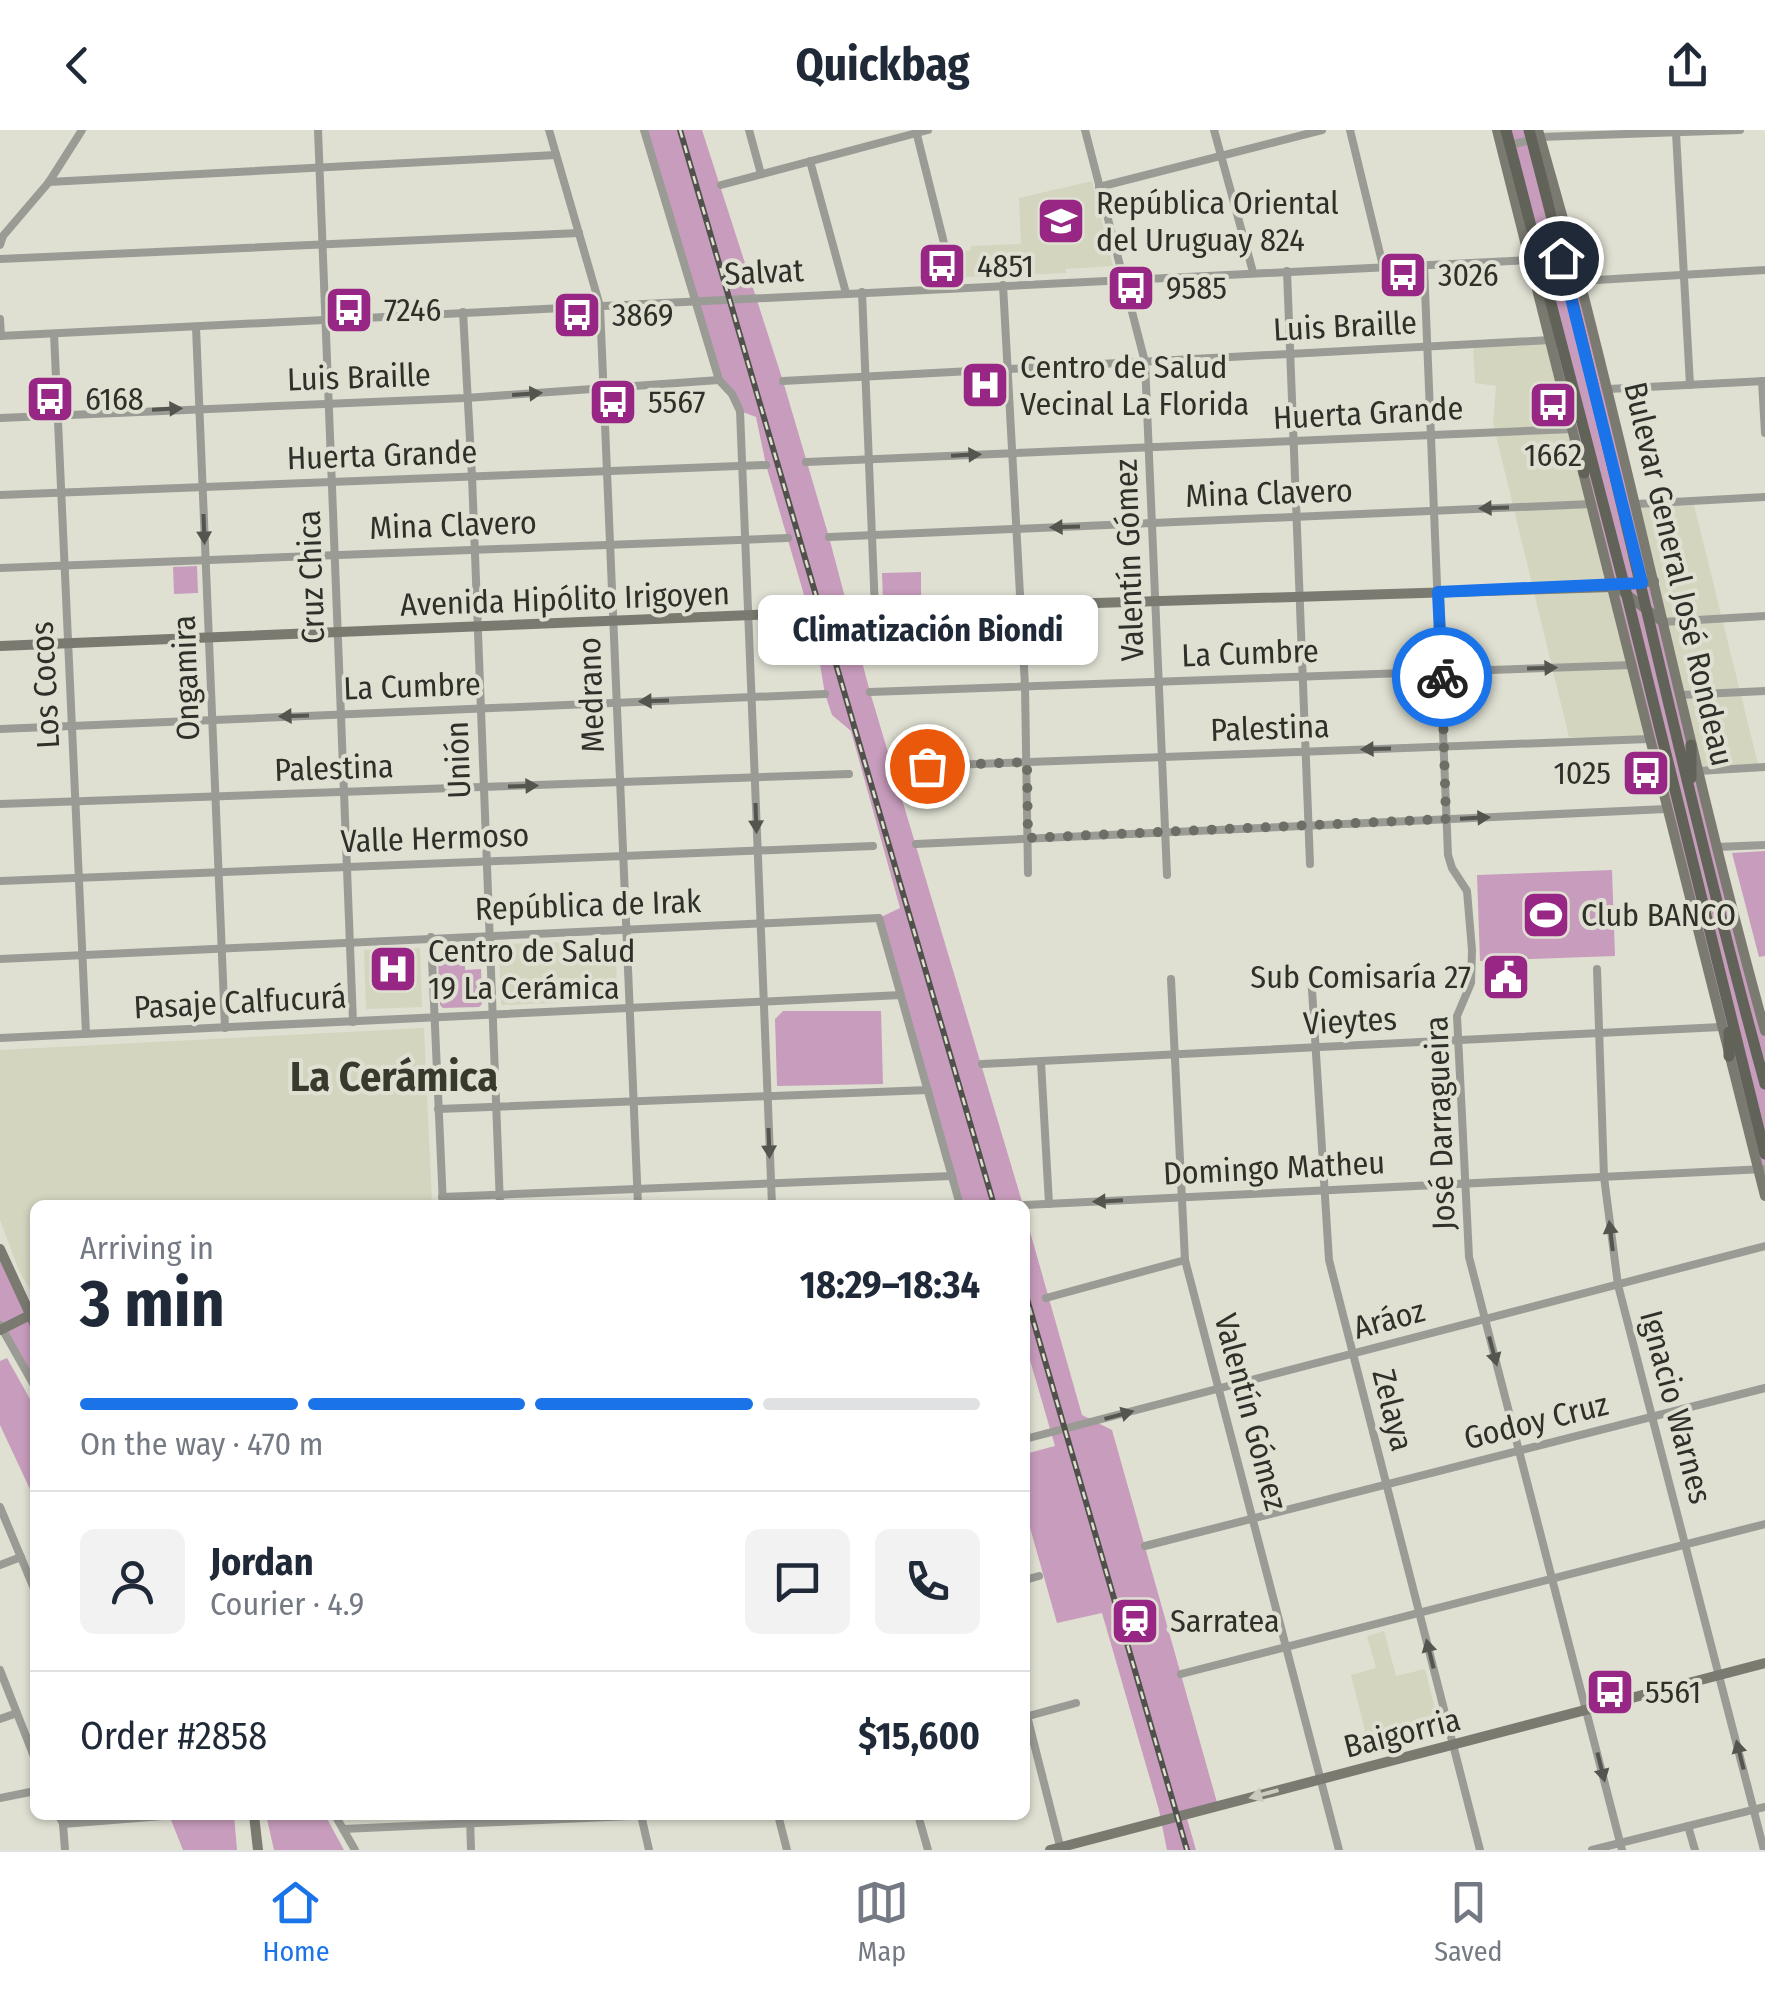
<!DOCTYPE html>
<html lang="en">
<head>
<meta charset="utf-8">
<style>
  body { margin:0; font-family:"Fira Sans Condensed",sans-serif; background:#f2f2f3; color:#1f2937; height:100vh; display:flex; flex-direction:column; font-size:38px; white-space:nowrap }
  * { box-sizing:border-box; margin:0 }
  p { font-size:32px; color:#747a83 }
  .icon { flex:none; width:55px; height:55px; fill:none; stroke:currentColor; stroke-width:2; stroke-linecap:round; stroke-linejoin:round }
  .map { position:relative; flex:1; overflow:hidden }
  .details { position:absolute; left:30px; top:1070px; width:1000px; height:620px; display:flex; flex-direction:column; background:#fff; border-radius:15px; box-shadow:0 2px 8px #0004 }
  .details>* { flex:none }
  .pin { position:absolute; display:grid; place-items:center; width:85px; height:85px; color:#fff; margin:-42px; border:5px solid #fff; border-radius:50%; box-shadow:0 2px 10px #0007 }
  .courier { position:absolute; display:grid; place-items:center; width:100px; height:100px; margin:-50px; border:8px solid #1a73e8; border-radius:50%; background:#fff; color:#222; box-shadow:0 2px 12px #0007 }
  .bubble { position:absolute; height:70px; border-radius:15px; background:#fff; box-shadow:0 2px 8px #0004; font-size:32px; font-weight:700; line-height:70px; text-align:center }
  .headline em { font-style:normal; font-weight:700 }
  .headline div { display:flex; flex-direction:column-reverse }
  .headline { display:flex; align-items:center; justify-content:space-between; height:170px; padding:0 50px }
  h1 { font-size:65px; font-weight:700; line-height:75px }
  .bar { display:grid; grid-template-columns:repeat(4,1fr); gap:15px 10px; align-content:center; height:120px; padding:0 50px }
  .bar i { height:12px; border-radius:8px; background:#e0e1e3 }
  .bar .on { background:#1a73e8 }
  .bar p { grid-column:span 4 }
  .line { display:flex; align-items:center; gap:25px; padding:0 50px; border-top:2px solid #e0e1e3 }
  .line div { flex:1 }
  .round { display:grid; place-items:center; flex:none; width:105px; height:105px; border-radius:15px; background:#f2f2f3 }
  header { display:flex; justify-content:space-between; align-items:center; height:130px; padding:0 50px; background:#fff; font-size:45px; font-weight:700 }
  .dock { display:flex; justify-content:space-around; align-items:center; height:140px; border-top:2px solid #e0e1e3; background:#fff; font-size:28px; color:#747a83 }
  .dock a { display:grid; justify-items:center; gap:5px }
  .dock .on { color:#1a73e8 }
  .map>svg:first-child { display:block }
  .built { fill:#d3d5bf }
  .green { fill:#c79cbc }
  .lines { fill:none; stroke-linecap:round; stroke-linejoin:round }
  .street { stroke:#9a9b95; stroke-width:8 }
  .secondary { stroke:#7a7a71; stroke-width:10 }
  .primary { stroke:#626358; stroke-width:11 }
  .rail-casing { stroke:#50514a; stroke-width:6 }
  .rail { stroke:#dfe0d2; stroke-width:2.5; stroke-dasharray:8; stroke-linecap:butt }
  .oneway { fill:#54554f }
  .oneway2 { fill:#cbccbf }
  .done { stroke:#6d6e65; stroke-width:10; stroke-dasharray:0 18 }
  .route { stroke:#1a73e8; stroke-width:12 }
  .labels { text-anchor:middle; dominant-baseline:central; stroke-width:8; stroke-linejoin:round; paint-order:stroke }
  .poi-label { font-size:32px; fill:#2f302a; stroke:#dfe0d2; text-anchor:start }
  .street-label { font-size:32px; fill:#2f302a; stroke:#dfe0d2 }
  .district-label { font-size:42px; font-weight:bold; fill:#393a2e; stroke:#dfe0d2 }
</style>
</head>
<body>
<header><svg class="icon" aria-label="back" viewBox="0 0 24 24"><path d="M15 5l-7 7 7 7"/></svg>Quickbag<svg class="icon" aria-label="share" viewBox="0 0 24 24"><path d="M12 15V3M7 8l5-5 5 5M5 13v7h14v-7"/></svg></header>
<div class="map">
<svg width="1765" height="1720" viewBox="0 0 1765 1720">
  <rect width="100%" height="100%" fill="#dfe0d2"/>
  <g class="built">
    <path d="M 1092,51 L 1113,136 L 1066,139 L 1066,143 L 964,147 L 956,122 L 971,120 L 971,116 L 1021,114 L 1019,68 Z"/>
    <path d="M 1594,206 L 1636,373 L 1693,371 L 1759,638 L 1698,641 L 1649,609 L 1569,607 L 1493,293 L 1496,256 L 1475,253 L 1473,214 Z"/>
    <path d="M 616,811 L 617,871 L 501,875 L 499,818 L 504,814 Z"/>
    <path d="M 420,818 L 422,877 L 366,879 L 364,820 Z"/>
    <path d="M 424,898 L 432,1075 L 35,1075 L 35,1167 L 20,1143 L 0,1090 L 0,920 Z"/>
    <path d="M 1384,1501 L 1396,1546 L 1425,1539 L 1441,1602 L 1370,1620 L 1351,1545 L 1376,1538 L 1367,1506 Z"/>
  </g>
  <g class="green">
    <path d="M 644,0 L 702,0 L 783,251 L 829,407 L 870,562 L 1023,1075 L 960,1075 L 879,788 L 900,778 L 851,601 L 832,585 L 825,564 L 814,499 L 766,335 L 756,287 L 740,281 L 719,250 Z"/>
    <path d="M 1497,0 L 1538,0 L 1765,901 L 1765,1066 Z"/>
    <path d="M 197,436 L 198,463 L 174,464 L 173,437 Z"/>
    <path d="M 921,442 L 921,470 L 883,471 L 882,443 Z"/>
    <path d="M 1765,721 L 1765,826 L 1759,827 L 1732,723 Z"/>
    <path d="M 1612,740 L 1615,826 L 1480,831 L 1477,745 Z"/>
    <path d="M 465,830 L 465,840 L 481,839 L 482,874 L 479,877 L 443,878 L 440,875 L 438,831 Z"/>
    <path d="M 783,881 L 881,881 L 883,954 L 777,956 L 775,889 Z"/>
    <path d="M 1025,1084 L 1082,1285 L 1112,1300 L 1218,1676 L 1186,1685 L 1196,1720 L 1167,1720 L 1159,1680 L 1102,1483 L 1057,1493 L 1025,1380 L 1025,1324 L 1055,1316 L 1025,1213 Z"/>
    <path d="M 0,1119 L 35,1195 L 35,1257 L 0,1195 Z"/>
    <path d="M 7,1228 L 35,1278 L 35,1370 L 0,1295 L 0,1231 Z"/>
    <path d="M 169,1685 L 234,1685 L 237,1720 L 183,1720 Z"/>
    <path d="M 266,1685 L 325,1685 L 344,1720 L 274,1720 Z"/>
  </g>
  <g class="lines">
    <g class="street">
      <path d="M 318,0 L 353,892"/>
      <path d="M 549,0 L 600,176 L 638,1075"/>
      <path d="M 644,0 L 719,250 L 732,264 L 740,281 L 772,1075"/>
      <path d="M 749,0 L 761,44"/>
      <path d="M 1085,0 L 1145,232 L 1167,745"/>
      <path d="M 1214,0 L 1253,142"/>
      <path d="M 1350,0 L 1383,136"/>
      <path d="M 916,1 L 955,157"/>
      <path d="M 1676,3 L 1690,255"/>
      <path d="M 1540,7 L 1740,0"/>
      <path d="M 1505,16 L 1535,9"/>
      <path d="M 810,31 L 846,163"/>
      <path d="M 49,52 L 556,25"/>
      <path d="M 721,55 L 928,0"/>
      <path d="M 1099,57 L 1322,0"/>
      <path d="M 0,115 L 3,106 L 49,52 L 82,0"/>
      <path d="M 0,129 L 579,103"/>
      <path d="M 1424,135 L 1448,725 L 1452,738 L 1467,761 L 1472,820 L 1471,853 L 1457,886 L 1469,1127 L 1622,1720"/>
      <path d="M 1287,141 L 1310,734"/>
      <path d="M 1580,151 L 1765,140"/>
      <path d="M 1003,155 L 1025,556 L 1028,743"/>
      <path d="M 862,162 L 875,480"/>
      <path d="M 463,182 L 472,346 L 500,1075"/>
      <path d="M 0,189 L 1,206"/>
      <path d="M 196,197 L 225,898"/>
      <path d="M 54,204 L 86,904"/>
      <path d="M 0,206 L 1530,130"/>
      <path d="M 783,251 L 1550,210"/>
      <path d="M 1762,251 L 1765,303"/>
      <path d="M 1608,259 L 1765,251"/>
      <path d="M 0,288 L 466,268 L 719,250"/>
      <path d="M 806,332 L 1573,299"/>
      <path d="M 0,365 L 766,335"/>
      <path d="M 1636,374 L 1765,367"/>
      <path d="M 829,407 L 1592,374"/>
      <path d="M 0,438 L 788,408"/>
      <path d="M 1663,492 L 1765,486"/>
      <path d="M 870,562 L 1632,535"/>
      <path d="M 1680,565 L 1765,561"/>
      <path d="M 0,599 L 825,564"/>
      <path d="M 894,637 L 1649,609"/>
      <path d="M 1698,641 L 1765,637"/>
      <path d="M 0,674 L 849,644"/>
      <path d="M 916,714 L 1666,679"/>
      <path d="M 1717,717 L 1765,715"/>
      <path d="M 0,751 L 873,716"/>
      <path d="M 431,807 L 443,1075"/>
      <path d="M 0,829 L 879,788 L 960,1075"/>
      <path d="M 1597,839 L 1604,1047 L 1618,1155 L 1764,1720"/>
      <path d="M 1311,844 L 1329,1130 L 1480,1720"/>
      <path d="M 1171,849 L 1185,1130 L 1339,1720"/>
      <path d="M 0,908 L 901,865"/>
      <path d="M 1041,932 L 1049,1074"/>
      <path d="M 982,934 L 1721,897"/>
      <path d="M 438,979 L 928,960"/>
      <path d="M 442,1067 L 952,1046"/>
      <path d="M 1025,1075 L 1765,1039"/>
      <path d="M 1046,1168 L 1185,1130"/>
      <path d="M 0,1195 L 35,1257"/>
      <path d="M 1025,1309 L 1765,1116"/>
      <path d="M 0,1377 L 35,1461"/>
      <path d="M 1145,1416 L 1765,1258"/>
      <path d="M 0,1435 L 21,1427"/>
      <path d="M 1025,1450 L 1039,1446"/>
      <path d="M 0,1540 L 35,1629"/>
      <path d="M 1181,1544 L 1765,1394"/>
      <path d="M 1025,1578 L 1061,1720"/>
      <path d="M 1025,1587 L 1076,1573"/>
      <path d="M 0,1589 L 17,1583"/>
      <path d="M 0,1668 L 35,1661"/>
      <path d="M 59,1685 L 63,1694 L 65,1720"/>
      <path d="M 335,1685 L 355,1720"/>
      <path d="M 470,1685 L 471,1720"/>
      <path d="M 641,1685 L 649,1720"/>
      <path d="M 778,1685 L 787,1720"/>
      <path d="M 918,1685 L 928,1720"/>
      <path d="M 63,1694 L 163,1686"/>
      <path d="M 1688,1696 L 1695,1720"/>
      <path d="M 343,1699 L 653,1685"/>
      <path d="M 1592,1720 L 1765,1677"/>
    </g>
    <g class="secondary">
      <path d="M 1497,0 L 1765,1066"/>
      <path d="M 1538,0 L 1573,124"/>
      <path d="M 1577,140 C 1643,393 1695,649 1765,901"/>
      <path d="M 1622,461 L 1663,492"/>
      <path d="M 0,516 L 875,480 L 1612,457 L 1654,451"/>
      <path d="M 0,1119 L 35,1195"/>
      <path d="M 0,1200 L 30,1185"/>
      <path d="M 254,1685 L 258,1720"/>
      <path d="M 1050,1720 L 1765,1533"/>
    </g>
    <g class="primary">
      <path d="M 1506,0 L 1626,462 L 1765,1024"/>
      <path d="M 1529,0 C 1613,317 1678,638 1765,954"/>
      <path d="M 1571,116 L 1575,158"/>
      <path d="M 1584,343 L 1586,320"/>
      <path d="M 1691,615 L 1691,648"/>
      <path d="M 1729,926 L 1729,902"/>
    </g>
    <g class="rail-casing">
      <g id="rail">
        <path d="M 680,0 L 994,1075"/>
        <path d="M 1025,1162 L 1187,1720"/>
      </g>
    </g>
    <use href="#rail" class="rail"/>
  </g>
  <defs><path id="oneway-solid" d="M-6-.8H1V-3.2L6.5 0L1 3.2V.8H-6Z" transform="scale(2.5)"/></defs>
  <g class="oneway">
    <use href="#oneway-solid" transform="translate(527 264) rotate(-4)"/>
    <use href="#oneway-solid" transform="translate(167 279) rotate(-3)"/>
    <use href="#oneway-solid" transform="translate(966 325) rotate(-3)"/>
    <use href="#oneway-solid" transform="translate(1494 378) rotate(178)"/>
    <use href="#oneway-solid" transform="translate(1065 397) rotate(178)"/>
    <use href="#oneway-solid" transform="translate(204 399) rotate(88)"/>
    <use href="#oneway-solid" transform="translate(1542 538) rotate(-2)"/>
    <use href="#oneway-solid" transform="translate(654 571) rotate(178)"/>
    <use href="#oneway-solid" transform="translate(294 586) rotate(178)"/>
    <use href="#oneway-solid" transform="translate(1376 619) rotate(178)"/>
    <use href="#oneway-solid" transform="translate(523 656) rotate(-2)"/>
    <use href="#oneway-solid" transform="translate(756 688) rotate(88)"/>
    <use href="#oneway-solid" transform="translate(1475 688) rotate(-3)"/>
    <use href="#oneway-solid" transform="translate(769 1013) rotate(88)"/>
    <use href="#oneway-solid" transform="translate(1108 1071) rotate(177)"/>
    <use href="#oneway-solid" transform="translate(1611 1106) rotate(-97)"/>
    <use href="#oneway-solid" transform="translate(1493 1221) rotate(75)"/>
    <use href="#oneway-solid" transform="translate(1119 1285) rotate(-15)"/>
    <use href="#oneway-solid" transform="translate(1430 1524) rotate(-104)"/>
    <use href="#oneway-solid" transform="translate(1740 1625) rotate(-104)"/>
    <use href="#oneway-solid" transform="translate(1601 1637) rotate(76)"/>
  </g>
  <use class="oneway2" href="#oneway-solid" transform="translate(1264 1664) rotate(165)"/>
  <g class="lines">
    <path class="done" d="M 927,636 L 1027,632 L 1028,708 L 1446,689 L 1442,547"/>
    <path class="route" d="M 1442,547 L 1438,462 L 1642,453 L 1561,128"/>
  </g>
  <defs>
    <g id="school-square" transform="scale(2.5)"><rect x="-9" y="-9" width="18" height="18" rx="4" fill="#982684" stroke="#dfe0d2"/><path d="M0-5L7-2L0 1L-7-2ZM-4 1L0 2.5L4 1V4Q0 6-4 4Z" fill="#fff"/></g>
    <g id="bus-square" transform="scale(2.5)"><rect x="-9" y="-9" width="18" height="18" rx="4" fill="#982684" stroke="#dfe0d2"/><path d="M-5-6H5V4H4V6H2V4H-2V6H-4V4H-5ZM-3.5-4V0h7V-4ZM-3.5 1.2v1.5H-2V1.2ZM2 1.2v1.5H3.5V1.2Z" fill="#fff"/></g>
    <g id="hospital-square" transform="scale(2.5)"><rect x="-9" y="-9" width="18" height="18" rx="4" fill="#982684" stroke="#dfe0d2"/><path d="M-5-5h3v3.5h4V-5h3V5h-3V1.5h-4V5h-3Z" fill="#fff"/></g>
    <g id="stadium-square" transform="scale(2.5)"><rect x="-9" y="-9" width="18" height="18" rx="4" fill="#982684" stroke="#dfe0d2"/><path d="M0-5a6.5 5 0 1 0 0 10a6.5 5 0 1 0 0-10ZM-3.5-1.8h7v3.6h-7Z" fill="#fff"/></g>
    <g id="civic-square" transform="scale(2.5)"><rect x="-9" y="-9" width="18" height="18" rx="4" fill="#982684" stroke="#dfe0d2"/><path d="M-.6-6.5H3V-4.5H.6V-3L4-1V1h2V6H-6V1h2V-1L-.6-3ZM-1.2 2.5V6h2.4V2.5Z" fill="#fff"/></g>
    <g id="station-square" transform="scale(2.5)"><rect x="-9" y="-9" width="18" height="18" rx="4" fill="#982684" stroke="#dfe0d2"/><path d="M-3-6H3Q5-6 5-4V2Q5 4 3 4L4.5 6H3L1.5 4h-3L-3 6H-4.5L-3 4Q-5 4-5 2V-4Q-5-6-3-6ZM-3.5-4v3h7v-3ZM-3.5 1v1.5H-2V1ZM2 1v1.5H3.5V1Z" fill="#fff"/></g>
  </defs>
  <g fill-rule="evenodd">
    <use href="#school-square" x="1061" y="91"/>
    <use href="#bus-square" x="942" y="136"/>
    <use href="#bus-square" x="1403" y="145"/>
    <use href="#bus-square" x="1131" y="158"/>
    <use href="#bus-square" x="349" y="180"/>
    <use href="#bus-square" x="577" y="185"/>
    <use href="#hospital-square" x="985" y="255"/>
    <use href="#bus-square" x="50" y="269"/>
    <use href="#bus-square" x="613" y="272"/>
    <use href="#bus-square" x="1553" y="275"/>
    <use href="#bus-square" x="1646" y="643"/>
    <use href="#stadium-square" x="1546" y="785"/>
    <use href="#hospital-square" x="393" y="839"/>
    <use href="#civic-square" x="1506" y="847"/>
    <use href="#station-square" x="1135" y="1491"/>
    <use href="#bus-square" x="1610" y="1562"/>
  </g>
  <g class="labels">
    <g class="poi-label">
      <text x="1096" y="73">República Oriental<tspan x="1096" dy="37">del Uruguay 824</tspan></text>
      <text x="977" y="136">4851</text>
      <text x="1438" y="145">3026</text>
      <text x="1166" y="158">9585</text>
      <text x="384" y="180">7246</text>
      <text x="612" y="185">3869</text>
      <text x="1020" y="237">Centro de Salud<tspan x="1020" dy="37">Vecinal La Florida</tspan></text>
      <text x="85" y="269">6168</text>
      <text x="648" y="272">5567</text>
      <text x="1553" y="325" text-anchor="middle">1662</text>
      <text x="1611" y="643" text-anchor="end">1025</text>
      <text x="1581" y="785">Club BANCO</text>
      <text x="428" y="821">Centro de Salud<tspan x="428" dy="37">19 La Cerámica</tspan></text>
      <text x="1471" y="847" text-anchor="end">Sub Comisaría 27</text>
      <text x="1170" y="1491">Sarratea</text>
      <text x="1645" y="1562">5561</text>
    </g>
    <g class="street-label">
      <text transform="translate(764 142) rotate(-3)">Salvat</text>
      <text transform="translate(1345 196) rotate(-3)">Luis Braille</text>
      <text transform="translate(359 247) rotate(-2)">Luis Braille</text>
      <text transform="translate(1368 283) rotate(-3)">Huerta Grande</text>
      <text transform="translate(382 325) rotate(-2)">Huerta Grande</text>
      <text transform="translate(1269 363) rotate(-2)">Mina Clavero</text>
      <text transform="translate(453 395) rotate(-2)">Mina Clavero</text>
      <text transform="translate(1129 430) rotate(-92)">Valentín Gómez</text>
      <text transform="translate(1679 444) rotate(77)">Bulevar General José Rondeau</text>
      <text transform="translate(311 447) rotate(-92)">Cruz Chica</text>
      <text transform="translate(565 469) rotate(-2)">Avenida Hipólito Irigoyen</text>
      <text transform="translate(1250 523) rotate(-2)">La Cumbre</text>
      <text transform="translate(186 548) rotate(-92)">Ongamira</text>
      <text transform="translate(45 555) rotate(-93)">Los Cocos</text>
      <text transform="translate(412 556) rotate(-2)">La Cumbre</text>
      <text transform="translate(591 565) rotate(-92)">Medrano</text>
      <text transform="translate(1270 598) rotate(-2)">Palestina</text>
      <text transform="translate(458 630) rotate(-92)">Unión</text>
      <text transform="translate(334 638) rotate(-2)">Palestina</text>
      <text transform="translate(435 708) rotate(-2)">Valle Hermoso</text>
      <text transform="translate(588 775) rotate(-2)">República de Irak</text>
      <text transform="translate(240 872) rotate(-3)">Pasaje Calfucurá</text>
      <text transform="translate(1350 891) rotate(-3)">Vieytes</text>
      <text transform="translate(1440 993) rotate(-92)">José Darragueira</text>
      <text transform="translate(1274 1038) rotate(-3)">Domingo Matheu</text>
      <text transform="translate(1389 1189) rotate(-15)">Aráoz</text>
      <text transform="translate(1676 1277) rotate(75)">Ignacio Warnes</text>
      <text transform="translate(1393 1280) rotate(76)">Zelaya</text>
      <text transform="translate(1251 1282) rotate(75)">Valentín Gómez</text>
      <text transform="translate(1536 1291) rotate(-14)">Godoy Cruz</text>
      <text transform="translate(1402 1603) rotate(-14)">Baigorria</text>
    </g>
    <g class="district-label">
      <text x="394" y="947">La Cerámica</text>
    </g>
  </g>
</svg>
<div class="pin" style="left:927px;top:636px;background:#ea580c"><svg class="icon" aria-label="bag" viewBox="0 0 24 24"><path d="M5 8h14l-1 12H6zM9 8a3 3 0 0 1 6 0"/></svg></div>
<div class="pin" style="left:1561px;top:128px;background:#1f2937"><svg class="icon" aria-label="home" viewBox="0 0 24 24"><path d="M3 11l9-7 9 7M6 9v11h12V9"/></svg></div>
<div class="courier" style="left:1442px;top:547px"><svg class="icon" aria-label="bike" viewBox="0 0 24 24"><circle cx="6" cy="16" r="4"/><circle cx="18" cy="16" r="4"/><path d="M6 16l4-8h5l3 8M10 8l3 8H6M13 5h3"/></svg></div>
<div class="bubble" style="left:758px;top:465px;width:340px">Climatización Biondi</div>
<section class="details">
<div class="headline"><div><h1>3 min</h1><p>Arriving in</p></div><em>18:29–18:34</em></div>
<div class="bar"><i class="on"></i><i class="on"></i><i class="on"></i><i></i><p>On the way · 470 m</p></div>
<div class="line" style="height:180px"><a class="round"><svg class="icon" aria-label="person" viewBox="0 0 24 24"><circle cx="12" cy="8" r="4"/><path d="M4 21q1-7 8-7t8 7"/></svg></a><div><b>Jordan</b><p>Courier · 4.9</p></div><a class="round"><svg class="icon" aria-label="chat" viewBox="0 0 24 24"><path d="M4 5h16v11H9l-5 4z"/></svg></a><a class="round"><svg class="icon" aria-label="phone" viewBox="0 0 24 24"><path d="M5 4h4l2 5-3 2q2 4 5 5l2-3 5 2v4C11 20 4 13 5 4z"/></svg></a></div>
<div class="line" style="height:130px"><div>Order #2858</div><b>$15,600</b></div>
</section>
</div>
<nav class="dock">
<a class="on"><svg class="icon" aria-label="home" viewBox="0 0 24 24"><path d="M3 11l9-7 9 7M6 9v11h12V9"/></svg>Home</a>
<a><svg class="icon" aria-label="map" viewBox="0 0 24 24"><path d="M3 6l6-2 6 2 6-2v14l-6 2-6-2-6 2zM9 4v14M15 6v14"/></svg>Map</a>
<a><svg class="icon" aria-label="saved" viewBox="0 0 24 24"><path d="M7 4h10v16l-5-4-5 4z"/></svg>Saved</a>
</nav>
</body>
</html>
